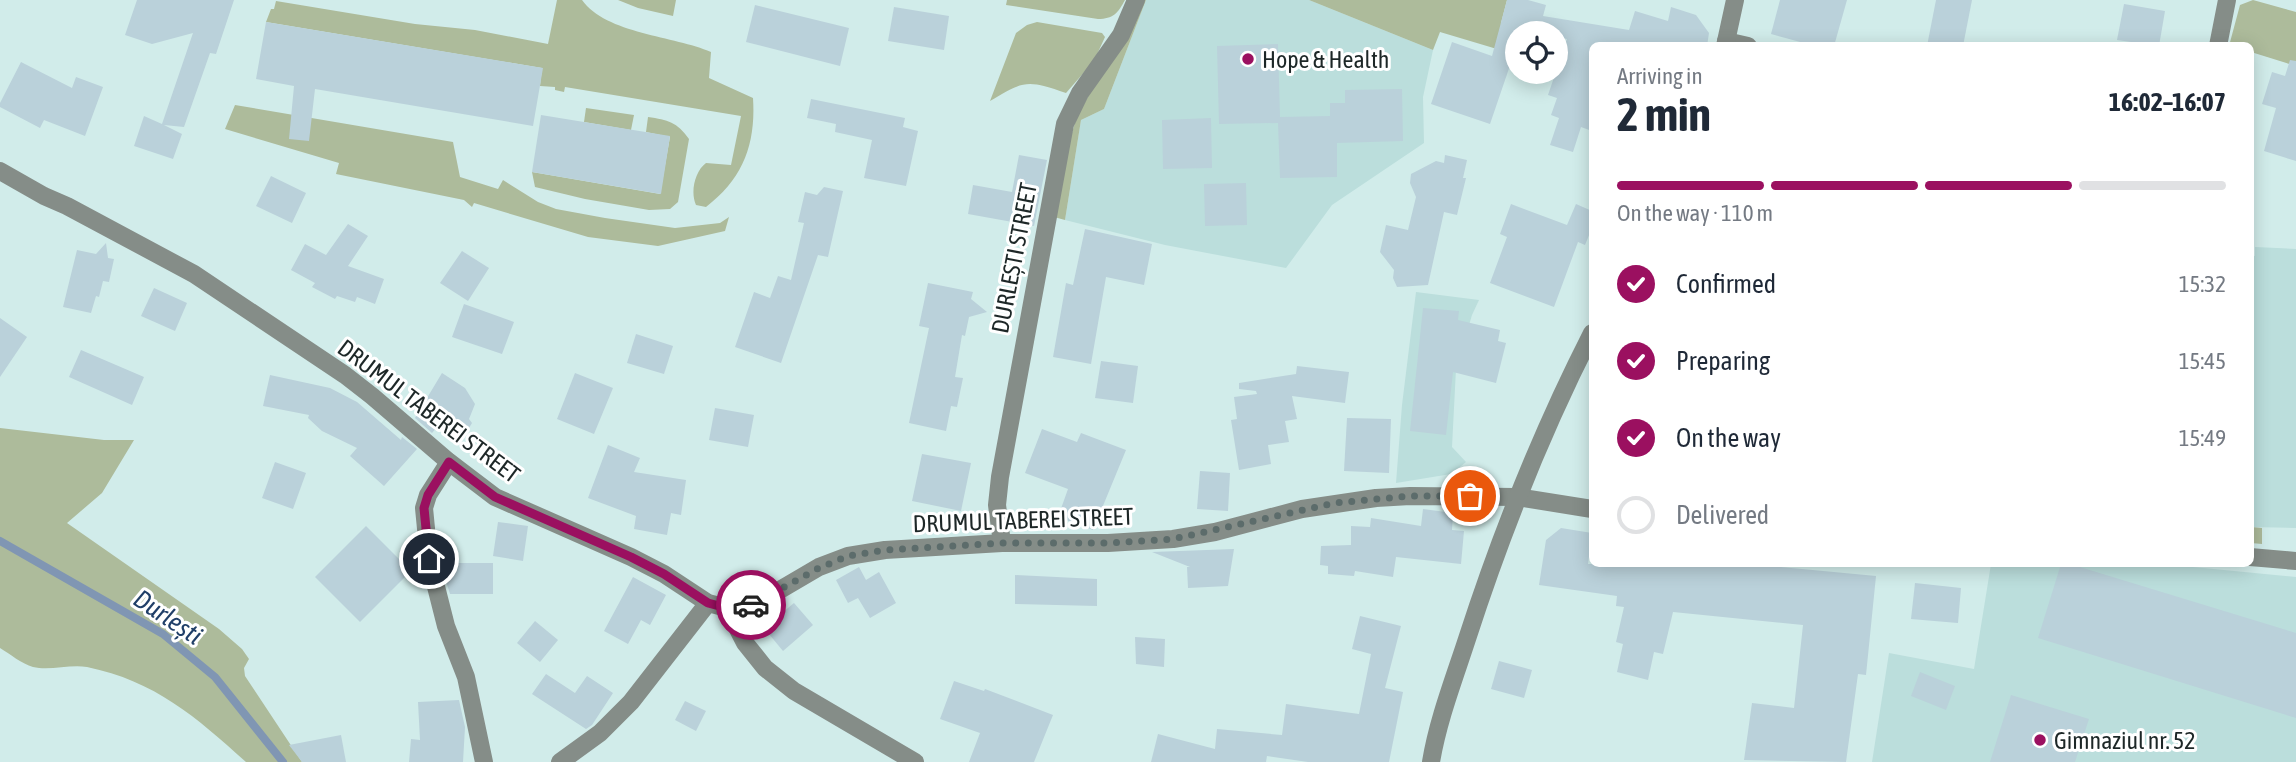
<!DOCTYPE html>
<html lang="en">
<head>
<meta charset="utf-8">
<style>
  body { margin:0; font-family:"Asap Condensed",sans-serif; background:#f2f2f3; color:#1f2937; height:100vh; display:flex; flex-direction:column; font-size:26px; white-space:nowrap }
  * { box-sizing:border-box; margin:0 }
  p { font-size:23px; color:#747a83 }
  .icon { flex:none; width:38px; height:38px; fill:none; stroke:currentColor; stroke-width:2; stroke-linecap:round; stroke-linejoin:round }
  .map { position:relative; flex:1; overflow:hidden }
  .details { position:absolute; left:1589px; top:42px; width:665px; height:525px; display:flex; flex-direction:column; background:#fff; border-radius:10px; box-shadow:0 4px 18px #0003 }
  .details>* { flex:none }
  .buttons { position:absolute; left:1505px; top:21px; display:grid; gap:14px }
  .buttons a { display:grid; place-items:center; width:63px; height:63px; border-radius:50%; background:#fff; box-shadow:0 4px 18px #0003; font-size:35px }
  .pin { position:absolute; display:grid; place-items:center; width:60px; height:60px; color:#fff; margin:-30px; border:4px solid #fff; border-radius:50%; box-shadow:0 2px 7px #0007 }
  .courier { position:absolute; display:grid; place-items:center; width:70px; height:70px; margin:-35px; border:5px solid #9b1060; border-radius:50%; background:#fff; color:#222; box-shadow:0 2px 9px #0007 }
  .overview em { font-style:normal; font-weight:700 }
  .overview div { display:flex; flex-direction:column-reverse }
  .overview { display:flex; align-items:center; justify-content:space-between; height:119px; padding:0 28px }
  h1 { font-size:46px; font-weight:700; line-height:52px }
  .bar { display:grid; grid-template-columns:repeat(4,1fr); gap:10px 7px; align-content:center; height:84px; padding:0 28px }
  .bar i { height:9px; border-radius:5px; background:#e0e1e3 }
  .bar .selected { background:#9b1060 }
  .bar p { grid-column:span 4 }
  ol { padding:0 28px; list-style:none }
  li { display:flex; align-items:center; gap:21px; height:77px }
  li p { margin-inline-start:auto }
  li .icon { padding:7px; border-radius:50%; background:#9b1060; color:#fff; stroke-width:4 }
  li:last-child { color:#747a83 }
  li i { width:38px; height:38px; border:4px solid #e0e1e3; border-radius:50% }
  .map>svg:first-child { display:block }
  .built { fill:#bbdedc }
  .green { fill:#adbb9b }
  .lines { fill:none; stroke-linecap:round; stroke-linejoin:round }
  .stream { stroke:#8096b3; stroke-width:8 }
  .building { fill:#bad1da }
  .minor { stroke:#858d88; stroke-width:18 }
  .done { stroke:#5c6c6b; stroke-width:7; stroke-dasharray:0 12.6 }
  .route { stroke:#9b1060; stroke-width:9 }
  .poi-dot { fill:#9b1060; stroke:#fff; stroke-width:2.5 }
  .labels { text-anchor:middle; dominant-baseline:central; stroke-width:6; stroke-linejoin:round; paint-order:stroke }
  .poi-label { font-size:24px; fill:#1d2727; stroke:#fff; text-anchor:start }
  .street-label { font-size:24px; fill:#1d2727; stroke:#fff }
  .water-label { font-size:26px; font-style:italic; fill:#203f68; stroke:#fff }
</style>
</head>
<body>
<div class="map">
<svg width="2296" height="762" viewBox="0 0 2296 762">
  <rect width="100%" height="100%" fill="#d1ecea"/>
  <g class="built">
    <path d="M 1146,0 L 1309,0 L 1433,50 L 1423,97 L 1424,143 L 1332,205 L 1286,268 L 1165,245 L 1065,220 L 1081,120 L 1104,109 Z"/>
    <path d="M 2255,247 L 2296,249 L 2296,528 L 2251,527 L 2250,255 L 2255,256 Z"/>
    <path d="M 1416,292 L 1479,300 L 1472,315 L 1456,369 L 1452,447 L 1466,462 L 1451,474 L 1396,483 L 1402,405 Z"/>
    <path d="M 1991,564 L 2162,564 L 2296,577 L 2296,762 L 1872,762 L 1889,653 L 1974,669 Z"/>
  </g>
  <g class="green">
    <path d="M 557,0 L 582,0 C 606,34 675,36 711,52 L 709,78 L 753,98 C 756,144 743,179 706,207 L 696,205 C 690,192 695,171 706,163 L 731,165 L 741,116 L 565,87 L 564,92 L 555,90 L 555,87 L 540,86 L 542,68 L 266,22 L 271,9 L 274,9 L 276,1 L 415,24 L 475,30 L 548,44 Z"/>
    <path d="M 618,0 L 676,0 L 673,16 L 638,8 Z"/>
    <path d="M 1007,0 L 1125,0 C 1118,13 1113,19 1098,19 L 1006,5 Z"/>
    <path d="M 1140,0 L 1146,0 L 1104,109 L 1081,120 L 1065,220 L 1054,217 L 1065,154 L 1077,117 Z"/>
    <path d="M 1309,0 L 1507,0 L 1501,23 L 1539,32 L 1517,33 L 1517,55 L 1440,32 L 1433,50 Z"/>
    <path d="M 2253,0 L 2296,12 L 2296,66 L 2251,52 L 2250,46 L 2229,46 L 2240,5 Z"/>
    <path d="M 1037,22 L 1102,33 L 1105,37 L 1094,61 L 1066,93 C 1027,80 1025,80 990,101 L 1016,33 L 1027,25 Z"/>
    <path d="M 235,105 L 453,142 L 460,177 L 498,189 L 503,180 L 538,202 L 556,209 L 605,218 L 675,228 L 720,223 L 729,217 L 725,231 L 658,246 L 588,237 L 474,203 L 472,207 L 464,200 L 336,174 L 339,163 L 225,129 Z"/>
    <path d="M 586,108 L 634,115 L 631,130 L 584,122 Z"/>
    <path d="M 648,117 C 668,120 677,122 689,139 L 678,202 L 670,209 L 649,210 L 585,199 L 535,187 L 532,172 L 660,194 L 670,137 L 646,132 Z"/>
    <path d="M 0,428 L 104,440 L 134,440 L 102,493 L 67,523 L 219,629 L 242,649 L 249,659 L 244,668 L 245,676 L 302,762 L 246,762 C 196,717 155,681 87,667 C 70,664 50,671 33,667 C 22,664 10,654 0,648 Z"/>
    <path d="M 2251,527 L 2262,528 L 2262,544 L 2251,543 Z"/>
  </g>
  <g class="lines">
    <path class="stream" d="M 0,541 L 163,634 L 215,677 L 283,762"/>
  </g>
  <g class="building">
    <path d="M 137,0 L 234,0 L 216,54 L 210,53 L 184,127 L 164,125 L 182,134 L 173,159 L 134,146 L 144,116 L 162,124 L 193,33 L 152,44 L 125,35 Z"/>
    <path d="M 1507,0 L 1528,0 L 1546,5 L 1543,16 L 1629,30 L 1635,11 L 1668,21 L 1671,7 L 1696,15 L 1709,33 L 1707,46 L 1592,46 L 1592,131 L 1581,127 L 1573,152 L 1550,145 L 1559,118 L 1551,115 L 1557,98 L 1548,95 L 1567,39 L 1556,37 L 1556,33 L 1543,33 L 1523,28 L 1521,33 L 1517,33 L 1517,45 L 1490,124 L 1431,104 L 1452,42 L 1492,56 Z"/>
    <path d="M 1780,0 L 1847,0 L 1834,46 L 1815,46 L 1771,34 Z"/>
    <path d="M 1936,0 L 1972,0 L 1963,46 L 1927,46 Z"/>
    <path d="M 2124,4 L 2165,11 L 2159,46 L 2117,40 Z"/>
    <path d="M 755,5 L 849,28 L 840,66 L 746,42 Z"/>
    <path d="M 894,7 L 949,16 L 944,50 L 888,41 Z"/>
    <path d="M 266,22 L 543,68 L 533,126 L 315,89 L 309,141 L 289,139 L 294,86 L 256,79 Z"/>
    <path d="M 1278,44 L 1280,117 L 1330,116 L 1330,103 L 1345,103 L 1345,90 L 1402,89 L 1403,141 L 1337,143 L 1337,177 L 1280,178 L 1278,123 L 1219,124 L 1217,46 Z"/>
    <path d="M 2290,60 L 2296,61 L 2296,161 L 2264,151 L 2276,108 L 2262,104 L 2272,72 L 2285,76 Z"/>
    <path d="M 21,62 L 72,88 L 76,77 L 103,87 L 85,136 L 44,120 L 40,128 L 0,107 L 0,103 Z"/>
    <path d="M 811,99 L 905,118 L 903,127 L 918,131 L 906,186 L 864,178 L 872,140 L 835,132 L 836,124 L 807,118 Z"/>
    <path d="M 541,115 L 670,136 L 661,194 L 532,172 Z"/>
    <path d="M 1211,118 L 1212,168 L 1163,169 L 1162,120 Z"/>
    <path d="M 1019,155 L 1047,160 L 1034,226 L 968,214 L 973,185 L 1012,192 Z"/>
    <path d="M 1445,155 L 1467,160 L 1463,178 L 1466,178 L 1457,215 L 1444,212 L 1428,285 L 1397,287 L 1393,278 L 1394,270 L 1380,252 L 1386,225 L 1408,230 L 1416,197 L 1410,183 L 1411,174 L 1436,161 L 1444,163 Z"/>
    <path d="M 271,176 L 306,193 L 292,223 L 256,206 Z"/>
    <path d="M 1246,183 L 1247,225 L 1205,226 L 1204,184 Z"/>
    <path d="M 824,187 L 843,191 L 828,257 L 818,255 L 781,363 L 735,347 L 754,292 L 770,298 L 778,276 L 791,280 L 804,223 L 798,222 L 805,192 L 817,195 Z"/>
    <path d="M 1511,204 L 1567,225 L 1576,204 L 1592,211 L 1592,228 L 1585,245 L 1578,242 L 1554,307 L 1490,283 L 1507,237 L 1500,234 Z"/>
    <path d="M 348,224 L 368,236 L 348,266 L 384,279 L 375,304 L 357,297 L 355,302 L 337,296 L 335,299 L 312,287 L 315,283 L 291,270 L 305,244 L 326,255 Z"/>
    <path d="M 1085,229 L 1152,244 L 1144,285 L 1106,277 L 1091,364 L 1053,357 L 1066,283 L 1073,285 Z"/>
    <path d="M 106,243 L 108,258 L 114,259 L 109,282 L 103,281 L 99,297 L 96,296 L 91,313 L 63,307 L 77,250 L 96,254 Z"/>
    <path d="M 462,251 L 489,268 L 468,301 L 440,283 Z"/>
    <path d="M 928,283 L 973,292 L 971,299 L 987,312 L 969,317 L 965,336 L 962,335 L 955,377 L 963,378 L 957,407 L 951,406 L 946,431 L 909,423 L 929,328 L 919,326 Z"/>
    <path d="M 154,288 L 187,303 L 175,331 L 141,316 Z"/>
    <path d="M 464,304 L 514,322 L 502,354 L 452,337 Z"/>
    <path d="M 1423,308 L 1459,311 L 1458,320 L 1500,330 L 1498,341 L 1506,343 L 1496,383 L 1453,372 L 1446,435 L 1410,431 Z"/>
    <path d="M 0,318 L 27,337 L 0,377 Z"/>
    <path d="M 636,334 L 673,346 L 664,374 L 627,363 Z"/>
    <path d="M 81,350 L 144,377 L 132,405 L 69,377 Z"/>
    <path d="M 1101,361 L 1138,366 L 1133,403 L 1095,398 Z"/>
    <path d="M 1297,366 L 1349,372 L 1345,403 L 1292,396 L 1297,419 L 1285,421 L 1289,442 L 1268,445 L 1271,464 L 1239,470 L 1231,420 L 1237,419 L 1234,397 L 1257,394 L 1256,391 L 1239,389 L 1239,383 L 1296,374 Z"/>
    <path d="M 442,373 L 465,388 L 475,404 L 469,419 L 472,423 L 461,441 L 438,426 L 432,433 L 415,418 Z"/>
    <path d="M 575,373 L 613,388 L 594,434 L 557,419 Z"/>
    <path d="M 270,375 L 330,388 L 357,402 L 401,440 L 402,437 L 417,449 L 384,486 L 350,456 L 357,448 L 322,431 L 308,418 L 309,415 L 263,406 Z"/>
    <path d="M 715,408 L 754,415 L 748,447 L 709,440 Z"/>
    <path d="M 1347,418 L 1391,419 L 1389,473 L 1344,471 Z"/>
    <path d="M 1042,429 L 1077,442 L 1081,433 L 1126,450 L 1093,530 L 1058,517 L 1068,489 L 1025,473 Z"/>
    <path d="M 608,445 L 640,458 L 634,472 L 686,480 L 681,515 L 671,513 L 667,535 L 634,529 L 636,516 L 588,498 Z"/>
    <path d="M 922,454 L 971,463 L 961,511 L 912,501 Z"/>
    <path d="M 275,462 L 306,473 L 293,509 L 262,498 Z"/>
    <path d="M 1200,471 L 1230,473 L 1228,511 L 1197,509 Z"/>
    <path d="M 1423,509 L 1453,513 L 1452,530 L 1464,531 L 1461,564 L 1396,557 L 1393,577 L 1355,571 L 1354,576 L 1328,574 L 1328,566 L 1320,565 L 1321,546 L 1351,545 L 1351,526 L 1370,527 L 1371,518 L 1421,526 Z"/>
    <path d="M 498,522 L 528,526 L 523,561 L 493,556 Z"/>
    <path d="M 366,526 L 411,571 L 360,622 L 315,577 Z"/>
    <path d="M 1561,528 L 1592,533 L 1588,564 L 1749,564 L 1876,576 L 1866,675 L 1858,674 L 1846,762 L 1744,760 L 1752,703 L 1794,708 L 1803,625 L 1673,612 L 1663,654 L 1654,652 L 1648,680 L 1617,672 L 1623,644 L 1616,642 L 1624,607 L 1616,606 L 1617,596 L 1539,585 L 1546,540 Z"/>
    <path d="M 1234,549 L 1228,586 L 1188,588 L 1187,567 L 1190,567 L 1152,552 Z"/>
    <path d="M 445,563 L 493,563 L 493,594 L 450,594 L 445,578 Z"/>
    <path d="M 2061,564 L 2070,564 L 2296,633 L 2296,718 L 2038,638 Z"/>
    <path d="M 859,567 L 866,580 L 879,572 L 896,603 L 870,618 L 858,598 L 848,603 L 836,580 Z"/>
    <path d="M 1015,575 L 1097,579 L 1097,606 L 1015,604 Z"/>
    <path d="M 633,577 L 666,595 L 650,625 L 641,620 L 628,644 L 604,631 Z"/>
    <path d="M 1915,583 L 1961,588 L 1958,623 L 1911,619 Z"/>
    <path d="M 794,603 L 813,625 L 783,651 L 764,628 Z"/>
    <path d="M 1360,616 L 1401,626 L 1385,688 L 1403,692 L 1389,762 L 1308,762 L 1267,756 L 1266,762 L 1151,762 L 1158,734 L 1215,749 L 1217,729 L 1282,735 L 1286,704 L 1359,714 L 1371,654 L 1352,649 Z"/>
    <path d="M 535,621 L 558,640 L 540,662 L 517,643 Z"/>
    <path d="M 1135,637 L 1165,639 L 1164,667 L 1136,664 Z"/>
    <path d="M 1499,661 L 1532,670 L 1524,698 L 1491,689 Z"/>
    <path d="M 1920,672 L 1955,686 L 1946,710 L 1911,696 Z"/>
    <path d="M 546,674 L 575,693 L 587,676 L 613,693 L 592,725 L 586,729 L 532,694 Z"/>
    <path d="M 954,681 L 984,691 L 985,689 L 1053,715 L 1034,762 L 969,762 L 980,733 L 940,719 Z"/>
    <path d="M 2011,695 L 2089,719 L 2075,762 L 1990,762 Z"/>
    <path d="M 459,700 L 465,727 L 463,762 L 409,762 L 411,739 L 420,740 L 418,702 Z"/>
    <path d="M 685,701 L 706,711 L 696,731 L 675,720 Z"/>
    <path d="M 341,735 L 346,762 L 302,762 L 289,745 Z"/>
  </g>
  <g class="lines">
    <g class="minor">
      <path d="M 1726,41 L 1748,46"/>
      <path d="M 1725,46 L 1735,0"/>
      <path d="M 2218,46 L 2227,0"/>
      <path d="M 0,171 L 44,196 L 67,206 L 194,274 L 345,375 L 372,396 L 449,462 L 495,497 L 631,557 L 664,574 L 708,603 L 727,608 L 761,601 L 819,567 L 848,556 L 885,550 L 1002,543 L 1108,543 L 1173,539 L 1215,532 L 1302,509 L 1376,498 L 1410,496 L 1517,497 L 1592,509"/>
      <path d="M 449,462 L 428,495 L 424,508 L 429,559 L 446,626 L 466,677 L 484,762"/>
      <path d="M 1002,543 L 997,505 L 1000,477 L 1065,124 L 1080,93 L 1121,35 L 1136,0"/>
      <path d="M 2250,557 L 2296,561"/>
      <path d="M 727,608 L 745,643 L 765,668 L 794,691 L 915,762"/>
      <path d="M 560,762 L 600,733 L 631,702 L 708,603"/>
      <path d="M 1431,762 C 1438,720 1454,679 1467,639 C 1501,534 1542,431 1592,333"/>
    </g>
  </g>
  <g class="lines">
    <path class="done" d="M 751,605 L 819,568 L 848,556 L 885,550 L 1002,543 L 1108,543 L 1173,539 L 1335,503 L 1410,496 L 1470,496"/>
    <path class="route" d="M 429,559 L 424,508 L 428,495 L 449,462 L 495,497 L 631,557 L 664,574 L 708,603 L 727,608 L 751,605"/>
  </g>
  <g class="poi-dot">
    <circle cx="1248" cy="59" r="7"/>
    <circle cx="2040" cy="740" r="7"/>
  </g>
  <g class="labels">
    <g class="poi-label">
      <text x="1262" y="59">Hope &amp; Health</text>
      <text x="2054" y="740">Gimnaziul nr. 52</text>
    </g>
    <g class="street-label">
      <text transform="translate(1014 258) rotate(-79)">DURLEȘTI STREET</text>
      <text transform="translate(429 411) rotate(37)">DRUMUL TABEREI STREET</text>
      <text transform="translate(1023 520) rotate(-2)">DRUMUL TABEREI STREET</text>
    </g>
    <g class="water-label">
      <text transform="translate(168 617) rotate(34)">Durlești</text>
    </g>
  </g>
</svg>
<div class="buttons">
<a><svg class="icon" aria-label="locate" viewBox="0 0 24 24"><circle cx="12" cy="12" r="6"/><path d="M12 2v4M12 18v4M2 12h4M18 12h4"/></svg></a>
</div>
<div class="pin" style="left:1470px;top:496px;background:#ea580c"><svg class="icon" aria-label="bag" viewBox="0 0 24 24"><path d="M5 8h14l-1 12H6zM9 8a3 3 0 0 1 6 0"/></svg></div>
<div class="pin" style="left:429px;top:559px;background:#1f2937"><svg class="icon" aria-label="home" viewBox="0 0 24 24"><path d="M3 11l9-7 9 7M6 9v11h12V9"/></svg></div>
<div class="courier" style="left:751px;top:605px"><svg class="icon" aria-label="car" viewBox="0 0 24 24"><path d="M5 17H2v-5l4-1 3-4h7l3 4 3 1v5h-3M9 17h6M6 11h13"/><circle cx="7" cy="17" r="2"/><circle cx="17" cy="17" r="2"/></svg></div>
<section class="details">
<div class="overview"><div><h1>2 min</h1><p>Arriving in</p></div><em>16:02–16:07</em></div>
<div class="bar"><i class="selected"></i><i class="selected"></i><i class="selected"></i><i></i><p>On the way · 110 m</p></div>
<ol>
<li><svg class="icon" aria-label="check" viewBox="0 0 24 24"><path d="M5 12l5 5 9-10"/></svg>Confirmed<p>15:32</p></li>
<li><svg class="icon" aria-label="check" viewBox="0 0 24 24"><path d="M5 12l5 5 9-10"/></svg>Preparing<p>15:45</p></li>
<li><svg class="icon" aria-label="check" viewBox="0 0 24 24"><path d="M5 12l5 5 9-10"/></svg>On the way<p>15:49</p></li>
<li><i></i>Delivered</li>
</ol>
</section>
</div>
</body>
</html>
